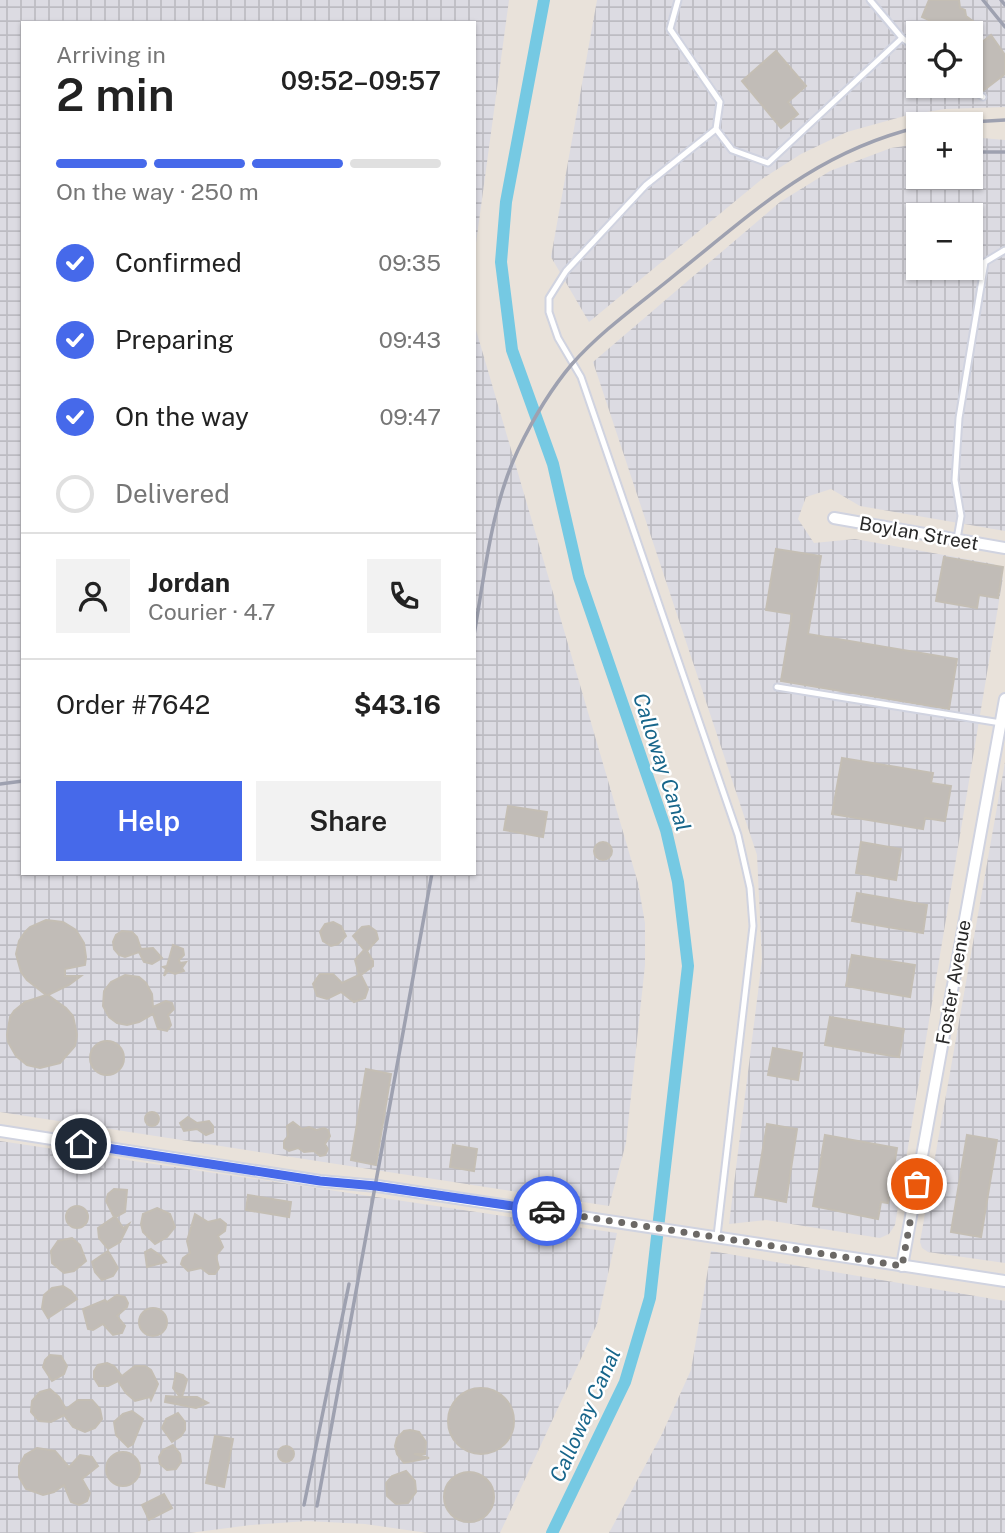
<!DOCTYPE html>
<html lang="en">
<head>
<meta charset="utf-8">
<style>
  body { margin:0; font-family:"Public Sans",sans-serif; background:#f2f2f2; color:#222; height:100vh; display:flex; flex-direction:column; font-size:26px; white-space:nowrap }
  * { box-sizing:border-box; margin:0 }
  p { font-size:23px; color:#767676 }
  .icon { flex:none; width:38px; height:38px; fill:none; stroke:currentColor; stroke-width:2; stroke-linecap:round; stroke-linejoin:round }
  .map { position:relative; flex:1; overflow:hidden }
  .sheet { position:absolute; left:21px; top:21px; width:455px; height:854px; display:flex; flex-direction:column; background:#fff; border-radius:0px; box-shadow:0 2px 5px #0004 }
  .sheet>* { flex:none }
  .controls { position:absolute; left:906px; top:21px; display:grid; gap:14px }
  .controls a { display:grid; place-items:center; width:77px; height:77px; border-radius:0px; background:#fff; box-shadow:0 2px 5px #0004; font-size:35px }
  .pin { position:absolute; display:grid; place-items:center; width:60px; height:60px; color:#fff; margin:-30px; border:4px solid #fff; border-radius:50%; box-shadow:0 2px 7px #0007 }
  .courier { position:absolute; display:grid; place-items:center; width:70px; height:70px; margin:-35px; border:5px solid #4669ea; border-radius:50%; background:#fff; color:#222; box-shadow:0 2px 9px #0007 }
  .summary em { font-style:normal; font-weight:600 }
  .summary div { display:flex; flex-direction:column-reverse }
  .summary { display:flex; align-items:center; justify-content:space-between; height:119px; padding:0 35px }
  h1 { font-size:46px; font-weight:600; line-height:52px }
  .bar { display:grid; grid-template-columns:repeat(4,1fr); gap:10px 7px; align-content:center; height:84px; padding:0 35px }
  .bar i { height:9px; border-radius:5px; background:#e0e0e0 }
  .bar .on { background:#4669ea }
  .bar p { grid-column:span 4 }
  .line { display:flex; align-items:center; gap:18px; padding:0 35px; border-top:2px solid #e0e0e0 }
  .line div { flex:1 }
  .round { display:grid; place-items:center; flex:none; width:74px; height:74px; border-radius:0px; background:#f2f2f2 }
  ol { padding:0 35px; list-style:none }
  li { display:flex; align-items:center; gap:21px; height:77px }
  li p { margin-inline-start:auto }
  li .icon { padding:7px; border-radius:50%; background:#4669ea; color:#fff; stroke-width:4 }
  li:last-child { color:#767676 }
  li i { width:38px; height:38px; border:4px solid #e0e0e0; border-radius:50% }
  .button { display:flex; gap:14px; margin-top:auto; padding:14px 35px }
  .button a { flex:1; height:80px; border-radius:0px; background:#4669ea; color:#fff; font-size:28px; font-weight:600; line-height:80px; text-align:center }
  .button a+a { background:#f2f2f2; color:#222 }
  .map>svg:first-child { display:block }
  .industrial { fill:url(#industrial-grid); fill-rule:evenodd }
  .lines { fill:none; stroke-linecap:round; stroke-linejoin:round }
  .canal { stroke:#75c9e3; stroke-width:12 }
  .building { fill:#c1bcb7; stroke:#c4beb4; stroke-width:2 }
  .lane-casing { stroke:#d0d3e0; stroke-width:9 }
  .street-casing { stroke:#d0d3e0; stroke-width:14 }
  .lane { stroke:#fff; stroke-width:5 }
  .street { stroke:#fff; stroke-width:10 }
  .rail { stroke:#9ea1b0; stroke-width:3.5 }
  .done { stroke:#6c6966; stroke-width:7; stroke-dasharray:0 12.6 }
  .route { stroke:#4669ea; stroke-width:9 }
  .labels { text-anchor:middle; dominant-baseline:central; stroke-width:5; stroke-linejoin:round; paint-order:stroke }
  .street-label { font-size:19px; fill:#282828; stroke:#fff }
  .water-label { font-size:21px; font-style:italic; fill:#18668b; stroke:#fff }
</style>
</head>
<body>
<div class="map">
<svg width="1005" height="1533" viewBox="0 0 1005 1533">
  <defs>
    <pattern id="industrial-grid" width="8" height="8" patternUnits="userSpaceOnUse" patternTransform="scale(1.75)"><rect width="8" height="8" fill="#dcdbe2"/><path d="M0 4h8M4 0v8" fill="none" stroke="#bdbcc2"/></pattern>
  </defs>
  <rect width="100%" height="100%" fill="#e9e2da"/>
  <g class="industrial">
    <path d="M 0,0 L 509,0 L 474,258 L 474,23 L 23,23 L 23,873 L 474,873 L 474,323 L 638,883 L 645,923 L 645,965 L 626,1143 L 609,1206 L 0,1112 Z"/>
    <path d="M 597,0 L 1005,0 L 1005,107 L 945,109 L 908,115 L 847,132 L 801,154 L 762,179 L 589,322 L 551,257 ZM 919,33 L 971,33 L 971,86 L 919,86 Z"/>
    <path d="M 971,137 L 1005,140 L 1005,531 L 860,506 L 831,489 L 806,497 L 798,519 L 814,543 L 855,539 L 994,564 L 1003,577 L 895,1225 L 889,1234 L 880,1238 L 766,1220 L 729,1224 L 762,960 L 757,855 L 593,362 L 780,202 L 830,171 L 891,148 L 919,144 L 919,177 L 971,177 ZM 919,215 L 971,215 L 971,268 L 919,268 Z"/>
    <path d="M 1005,762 L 1005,1263 L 928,1252 L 922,1248 L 920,1242 Z"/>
    <path d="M 0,1141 L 617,1233 L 597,1324 L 500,1533 L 428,1533 L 365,1524 L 307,1521 L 251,1525 L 189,1533 L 0,1533 Z"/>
    <path d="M 711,1251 L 1005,1301 L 1005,1533 L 609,1533 L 662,1434 L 691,1370 Z"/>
  </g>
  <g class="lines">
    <path class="canal" d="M 544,0 L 506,202 L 501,262 L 512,350 L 553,464 L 579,577 L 666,830 L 678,882 L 688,966 L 650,1298 L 625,1382 L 552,1533"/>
  </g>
  <g class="building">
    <path d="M 929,0 L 959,0 L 960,8 L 965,10 L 966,16 L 978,25 L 976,33 L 936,33 L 929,20 L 922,17 Z"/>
    <path d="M 991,35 L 1005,55 L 1005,74 L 983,91 L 971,77 L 971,51 Z"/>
    <path d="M 776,51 L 806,86 L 788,102 L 798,114 L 781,128 L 742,81 Z"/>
    <path d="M 776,549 L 821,556 L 808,634 L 957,659 L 949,709 L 781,681 L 792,614 L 766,610 Z"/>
    <path d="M 944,557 L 1003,567 L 998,598 L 979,595 L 977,608 L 936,601 Z"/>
    <path d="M 842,758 L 933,773 L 931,783 L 951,786 L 945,821 L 925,818 L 923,829 L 832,814 Z"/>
    <path d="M 508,806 L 547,812 L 543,837 L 504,830 Z"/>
    <circle cx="603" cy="851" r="9"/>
    <path d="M 861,842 L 901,849 L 896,880 L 856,873 Z"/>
    <path d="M 857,893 L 927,905 L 923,933 L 852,921 Z"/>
    <path d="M 46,920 L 63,922 L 76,930 L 84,943 L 86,957 L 85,965 L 65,969 L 65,976 L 81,976 L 69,985 L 48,995 L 66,1008 L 73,1016 L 77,1035 L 75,1046 L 60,1063 L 40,1068 L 27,1065 L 16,1056 L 8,1042 L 7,1035 L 10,1017 L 14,1011 L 25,1002 L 46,995 L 27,980 L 21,972 L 16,954 L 19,941 L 25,932 L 30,927 Z"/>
    <path d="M 333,922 L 341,926 L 346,936 L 338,944 L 331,946 L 323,941 L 320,932 L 325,924 Z"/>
    <path d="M 369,926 L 376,931 L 378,939 L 367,951 L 373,961 L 373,966 L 361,975 L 368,989 L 365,998 L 354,1002 L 341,992 L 327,999 L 317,996 L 313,984 L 320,974 L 333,974 L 342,983 L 359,975 L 355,960 L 364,950 L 353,936 L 362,927 Z"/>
    <path d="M 122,931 L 132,932 L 137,937 L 141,949 L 153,948 L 162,958 L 152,964 L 144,962 L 139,952 L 125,957 L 119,955 L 114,949 L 113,942 L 116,935 Z"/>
    <path d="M 173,945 L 183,949 L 184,955 L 179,960 L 180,963 L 186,962 L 182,968 L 184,971 L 175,974 L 168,971 L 164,976 L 166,969 L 163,967 L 167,966 Z"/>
    <path d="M 852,955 L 915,965 L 910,997 L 846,986 Z"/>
    <path d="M 125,975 L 139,977 L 146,983 L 152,994 L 153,1007 L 166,1001 L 172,1003 L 174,1009 L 168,1015 L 171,1025 L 167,1031 L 158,1029 L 153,1014 L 139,1022 L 127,1025 L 117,1023 L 109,1017 L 103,1006 L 104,991 L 111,982 Z"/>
    <path d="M 830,1017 L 904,1029 L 899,1057 L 825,1045 Z"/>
    <circle cx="107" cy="1058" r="17"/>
    <path d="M 773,1048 L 802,1053 L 798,1080 L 768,1075 Z"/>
    <path d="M 366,1069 L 391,1074 L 376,1165 L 351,1160 Z"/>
    <circle cx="152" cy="1119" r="7"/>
    <path d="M 188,1117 L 197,1123 L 209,1121 L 213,1126 L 213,1132 L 206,1135 L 197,1129 L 184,1131 L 180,1123 Z"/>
    <path d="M 293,1122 L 302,1129 L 309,1127 L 316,1130 L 324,1128 L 328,1130 L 330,1136 L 325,1144 L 328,1149 L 325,1155 L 320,1156 L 314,1151 L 304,1152 L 298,1148 L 289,1151 L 284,1148 L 284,1141 L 288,1136 L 287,1126 Z"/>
    <path d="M 767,1124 L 797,1129 L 786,1202 L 755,1196 Z"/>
    <path d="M 825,1135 L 897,1148 L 888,1203 L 881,1202 L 878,1219 L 813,1206 Z"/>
    <path d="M 967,1135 L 997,1140 L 981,1237 L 951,1232 Z"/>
    <path d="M 453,1145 L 477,1149 L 474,1171 L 450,1167 Z"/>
    <path d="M 114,1189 L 127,1190 L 125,1212 L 116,1217 L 123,1228 L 129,1224 L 120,1242 L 108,1249 L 99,1238 L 98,1228 L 114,1217 L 106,1201 L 108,1194 Z"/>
    <path d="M 248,1195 L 291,1202 L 289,1217 L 246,1210 Z"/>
    <circle cx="77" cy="1217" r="11"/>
    <path d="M 157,1208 L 170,1214 L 175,1227 L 167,1237 L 155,1244 L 143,1232 L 141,1224 L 143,1214 Z"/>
    <path d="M 195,1214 L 208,1222 L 220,1219 L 226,1224 L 225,1231 L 218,1236 L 223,1247 L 216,1256 L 219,1268 L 215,1274 L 209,1274 L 201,1268 L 188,1271 L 181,1264 L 183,1258 L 190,1253 L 187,1241 Z"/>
    <path d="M 72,1238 L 80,1245 L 86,1261 L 74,1271 L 64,1273 L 52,1263 L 51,1251 L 58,1241 Z"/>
    <path d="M 151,1249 L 161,1256 L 166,1262 L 147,1267 L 145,1252 Z"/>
    <path d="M 108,1251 L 118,1268 L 113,1276 L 102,1280 L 95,1272 L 92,1262 Z"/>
    <path d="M 63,1286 L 71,1291 L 77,1299 L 48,1318 L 42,1308 L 44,1295 L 52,1288 Z"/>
    <path d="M 117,1295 L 125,1297 L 128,1303 L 127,1307 L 117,1316 L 125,1326 L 122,1333 L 113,1335 L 103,1324 L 93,1330 L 88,1329 L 83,1309 L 105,1300 L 107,1302 Z"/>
    <circle cx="153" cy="1322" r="14"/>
    <path d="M 50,1355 L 61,1356 L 67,1366 L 64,1374 L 52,1381 L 43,1367 L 45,1360 Z"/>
    <path d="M 107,1363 L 114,1366 L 122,1376 L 135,1366 L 145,1366 L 151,1370 L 158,1384 L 151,1400 L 150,1397 L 135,1401 L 126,1393 L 118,1381 L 108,1386 L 99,1386 L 94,1378 L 94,1371 L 98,1365 Z"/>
    <path d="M 176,1373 L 183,1375 L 187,1380 L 182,1397 L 197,1397 L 208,1403 L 196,1408 L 165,1402 L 166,1396 L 180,1397 L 173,1388 Z"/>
    <circle cx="481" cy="1421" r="33"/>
    <path d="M 50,1389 L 59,1397 L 66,1409 L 78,1400 L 92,1400 L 100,1409 L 102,1419 L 95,1428 L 85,1432 L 73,1427 L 64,1415 L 51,1422 L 39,1421 L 31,1412 L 32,1401 L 40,1392 Z"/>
    <path d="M 132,1411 L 143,1419 L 133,1444 L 128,1447 L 116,1435 L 114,1422 L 123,1414 Z"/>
    <path d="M 178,1413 L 185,1422 L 185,1430 L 181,1436 L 172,1442 L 162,1428 L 166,1419 Z"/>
    <path d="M 410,1430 L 419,1432 L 426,1442 L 425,1454 L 414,1454 L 429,1458 L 404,1463 L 397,1454 L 395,1446 L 397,1438 L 404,1431 Z"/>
    <path d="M 215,1436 L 233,1439 L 224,1487 L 206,1483 Z"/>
    <path d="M 173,1445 L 180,1454 L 181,1462 L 176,1469 L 167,1470 L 160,1464 L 159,1457 L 163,1450 Z"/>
    <circle cx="286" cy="1454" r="8"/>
    <path d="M 37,1448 L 55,1451 L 69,1467 L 80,1455 L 92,1457 L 98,1466 L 82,1479 L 90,1493 L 87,1501 L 79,1505 L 71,1502 L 64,1485 L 54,1492 L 43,1495 L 26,1489 L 19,1477 L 19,1466 L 25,1455 Z"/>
    <circle cx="123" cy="1469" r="17"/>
    <path d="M 406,1471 L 415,1481 L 416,1492 L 408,1503 L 396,1504 L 387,1496 L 386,1483 L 392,1476 Z"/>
    <circle cx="469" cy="1497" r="25"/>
    <path d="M 164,1494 L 172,1508 L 149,1520 L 142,1505 Z"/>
  </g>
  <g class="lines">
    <g class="lane-casing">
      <g id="lane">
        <path d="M 678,0 L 670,29 L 720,102 L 716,129 L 646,185 L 566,271 L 549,298 L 549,312 L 558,338 L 581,377 L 738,835 L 750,888 L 753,926 L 717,1236"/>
        <path d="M 870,0 L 902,38 L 919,50"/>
        <path d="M 967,86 L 983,97"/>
        <path d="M 716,129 L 732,150 L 768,163 L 902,38"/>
        <path d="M 957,539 L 961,516 L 955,480 L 959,418 L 985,262 L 1005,250"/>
        <path d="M 777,687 L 1001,723"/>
      </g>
    </g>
    <g class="street-casing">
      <g id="street">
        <path d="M 834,518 L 1005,548"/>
        <path d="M 0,1131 L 320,1181 L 377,1186 L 1005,1281"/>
        <path d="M 902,1266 L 1005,699"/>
      </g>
    </g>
    <use href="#lane" class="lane"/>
    <use href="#street" class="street"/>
    <g class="rail">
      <path d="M 983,0 L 1005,27"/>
      <path d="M 1001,0 L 1005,5"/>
      <path d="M 936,124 L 1005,120"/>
      <path d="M 971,152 L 1005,152"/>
      <path d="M 474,635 C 485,573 491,507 518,450 C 533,419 550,390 572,364 C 602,330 641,303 676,274 C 756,210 816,152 919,127"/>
      <path d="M 0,784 L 23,781"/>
      <path d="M 304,1505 L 349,1284"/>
      <path d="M 317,1506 L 432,873"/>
    </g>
  </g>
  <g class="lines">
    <path class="done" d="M 547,1211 L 902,1266 L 917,1184"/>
    <path class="route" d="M 81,1144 L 320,1181 L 376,1186 L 547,1211"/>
  </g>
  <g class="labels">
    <g class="street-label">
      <text transform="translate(919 533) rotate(10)">Boylan Street</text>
      <text transform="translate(953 982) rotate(-80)">Foster Avenue</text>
    </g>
    <g class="water-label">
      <text transform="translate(662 762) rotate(72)">Calloway Canal</text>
      <text transform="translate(585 1415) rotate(-66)">Calloway Canal</text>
    </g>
  </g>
</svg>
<div class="controls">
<a><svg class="icon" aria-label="locate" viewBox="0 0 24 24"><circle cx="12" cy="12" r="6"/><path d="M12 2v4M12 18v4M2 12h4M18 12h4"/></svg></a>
<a>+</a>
<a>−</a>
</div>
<div class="pin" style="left:917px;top:1184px;background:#ea580c"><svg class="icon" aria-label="bag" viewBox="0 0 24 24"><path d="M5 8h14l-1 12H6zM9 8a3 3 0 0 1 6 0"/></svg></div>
<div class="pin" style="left:81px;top:1144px;background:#1f2937"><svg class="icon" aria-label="home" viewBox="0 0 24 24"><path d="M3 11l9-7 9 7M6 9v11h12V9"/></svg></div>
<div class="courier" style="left:547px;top:1211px"><svg class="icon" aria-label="car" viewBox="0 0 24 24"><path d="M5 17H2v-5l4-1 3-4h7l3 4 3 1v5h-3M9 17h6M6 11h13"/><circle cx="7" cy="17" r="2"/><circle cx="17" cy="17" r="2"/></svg></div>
<section class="sheet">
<div class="summary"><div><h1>2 min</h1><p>Arriving in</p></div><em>09:52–09:57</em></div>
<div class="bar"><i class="on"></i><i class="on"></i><i class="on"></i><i></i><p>On the way · 250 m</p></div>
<ol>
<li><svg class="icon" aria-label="check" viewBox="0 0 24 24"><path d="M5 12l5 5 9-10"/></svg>Confirmed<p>09:35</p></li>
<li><svg class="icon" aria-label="check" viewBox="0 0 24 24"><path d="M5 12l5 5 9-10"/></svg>Preparing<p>09:43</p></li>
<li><svg class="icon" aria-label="check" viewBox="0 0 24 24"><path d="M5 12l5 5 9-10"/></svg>On the way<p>09:47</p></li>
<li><i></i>Delivered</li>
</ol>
<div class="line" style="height:126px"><a class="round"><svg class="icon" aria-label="person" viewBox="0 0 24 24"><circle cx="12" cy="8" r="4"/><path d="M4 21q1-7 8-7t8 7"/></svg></a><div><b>Jordan</b><p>Courier · 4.7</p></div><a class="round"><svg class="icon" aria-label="phone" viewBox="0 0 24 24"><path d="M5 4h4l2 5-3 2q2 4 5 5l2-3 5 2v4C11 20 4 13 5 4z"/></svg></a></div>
<div class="line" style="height:91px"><div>Order #7642</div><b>$43.16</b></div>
<div class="button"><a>Help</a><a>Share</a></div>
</section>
</div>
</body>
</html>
